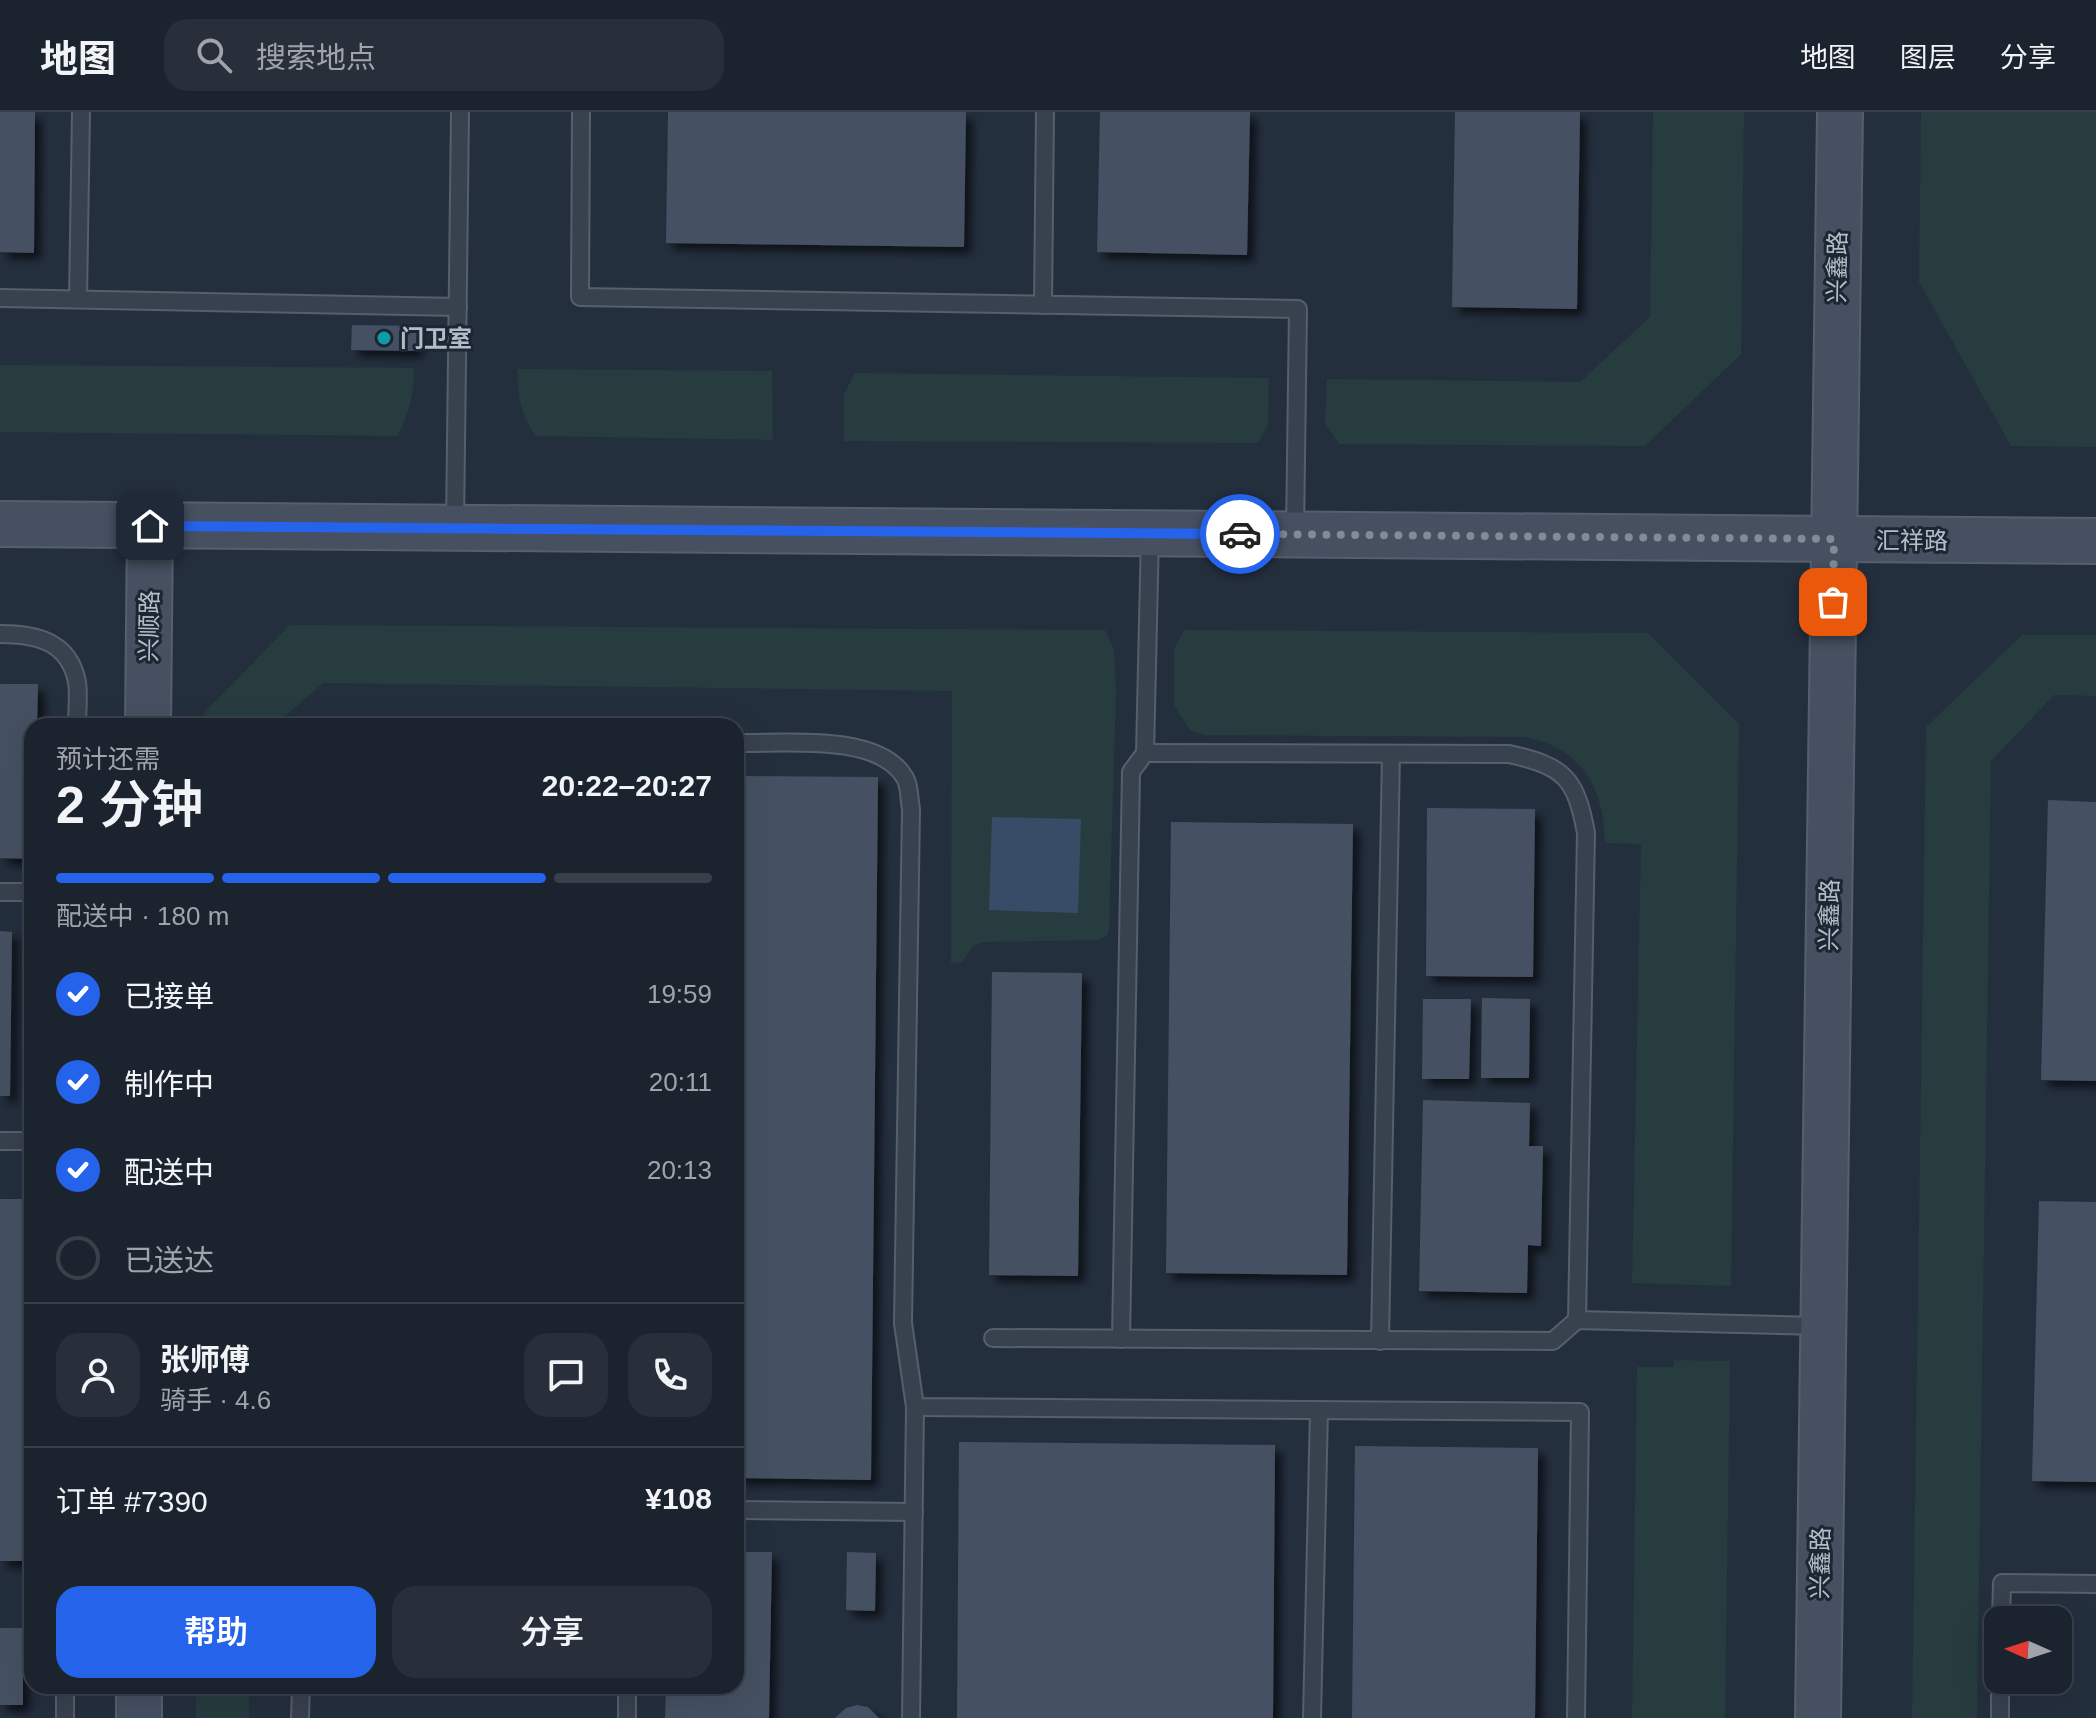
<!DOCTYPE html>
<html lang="zh">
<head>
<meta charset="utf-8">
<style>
  body { margin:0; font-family:Arial,"Noto Sans SC",sans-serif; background:#282f3a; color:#f1f3f6; height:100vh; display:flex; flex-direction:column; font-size:30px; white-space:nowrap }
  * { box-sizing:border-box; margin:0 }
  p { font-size:26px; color:#a0a4aa }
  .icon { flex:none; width:44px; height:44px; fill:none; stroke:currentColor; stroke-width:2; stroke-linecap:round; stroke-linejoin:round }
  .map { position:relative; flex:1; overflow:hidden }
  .side { position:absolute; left:24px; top:606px; width:720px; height:976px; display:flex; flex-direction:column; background:#1b232e; border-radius:24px; box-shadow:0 8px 32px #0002,0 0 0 2px #39404a }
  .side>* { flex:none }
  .needle { width:52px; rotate:273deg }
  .tools { position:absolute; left:1984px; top:1494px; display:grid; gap:16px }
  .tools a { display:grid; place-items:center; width:88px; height:88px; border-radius:16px; background:#1b232e; box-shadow:0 8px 32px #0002,0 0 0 2px #39404a; font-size:40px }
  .pin { position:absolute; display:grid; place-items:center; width:68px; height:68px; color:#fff; margin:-34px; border-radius:16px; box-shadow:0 4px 12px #0006 }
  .courier { position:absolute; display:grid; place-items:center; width:80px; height:80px; margin:-40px; border:6px solid #2563eb; border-radius:50%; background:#fff; color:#222; box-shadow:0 2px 10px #0007 }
  .head em { font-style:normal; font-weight:600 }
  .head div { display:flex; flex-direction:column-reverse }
  .head { display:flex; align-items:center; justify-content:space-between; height:136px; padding:0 32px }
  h1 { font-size:52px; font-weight:600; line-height:60px }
  .bar { display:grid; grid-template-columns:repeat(4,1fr); gap:12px 8px; align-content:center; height:96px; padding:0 32px }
  .bar i { height:10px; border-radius:6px; background:#39404a }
  .bar .on { background:#2563eb }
  .bar p { grid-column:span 4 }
  .line { display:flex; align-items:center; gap:20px; padding:0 32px; border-top:2px solid #39404a }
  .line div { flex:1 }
  .round { display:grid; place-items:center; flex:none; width:84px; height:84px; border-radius:24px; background:#282f3a }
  ol { padding:0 32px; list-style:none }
  li { display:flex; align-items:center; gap:24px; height:88px }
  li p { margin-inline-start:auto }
  li .icon { padding:8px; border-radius:50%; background:#2563eb; color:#fff; stroke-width:4 }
  li:last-child { color:#a0a4aa }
  li i { width:44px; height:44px; border:4px solid #39404a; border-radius:50% }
  .cta { display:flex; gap:16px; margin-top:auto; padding:16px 32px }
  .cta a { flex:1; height:92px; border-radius:24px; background:#2563eb; color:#fff; font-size:32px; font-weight:600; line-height:92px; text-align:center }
  .cta a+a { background:#282f3a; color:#f1f3f6 }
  header { display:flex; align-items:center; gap:48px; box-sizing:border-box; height:112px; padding:0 40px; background:#1b232e; border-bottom:2px solid #39404a }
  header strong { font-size:38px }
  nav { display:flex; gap:44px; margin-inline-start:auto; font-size:28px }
  .search { width:560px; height:72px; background:#282f3a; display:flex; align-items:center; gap:20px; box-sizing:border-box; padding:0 28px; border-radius:24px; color:#a0a4aa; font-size:30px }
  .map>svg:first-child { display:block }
  .green { fill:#263c3f }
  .water { fill:#394c67 }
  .building { fill:#455162; filter:url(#shadow) }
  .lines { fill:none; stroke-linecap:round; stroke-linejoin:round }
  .lane-casing { stroke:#565f6c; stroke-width:20 }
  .secondary-casing { stroke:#565f6c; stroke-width:48 }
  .lane { stroke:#38414e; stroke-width:16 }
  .secondary { stroke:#465061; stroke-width:44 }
  .done { stroke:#828b98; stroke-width:8; stroke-dasharray:0 14.4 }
  .route { stroke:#2563eb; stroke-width:10 }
  .culture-dot { fill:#0f9aa8; stroke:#1d2633; stroke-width:3 }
  .labels { text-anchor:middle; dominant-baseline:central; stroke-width:6; stroke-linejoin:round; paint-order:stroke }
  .street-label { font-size:24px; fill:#b4bcc9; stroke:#1d2633 }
  .poi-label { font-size:24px; font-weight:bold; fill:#b4bcc9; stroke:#1d2633; text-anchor:start }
</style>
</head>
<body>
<header>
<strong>地图</strong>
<div class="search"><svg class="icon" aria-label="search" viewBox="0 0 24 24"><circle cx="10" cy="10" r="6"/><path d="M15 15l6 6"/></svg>搜索地点</div>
<nav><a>地图</a><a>图层</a><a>分享</a></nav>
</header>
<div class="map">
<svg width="2096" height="1606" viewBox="0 0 2096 1606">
  <defs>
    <filter id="shadow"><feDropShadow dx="7" dy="7" stdDeviation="4" flood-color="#0009"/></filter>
  </defs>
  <rect width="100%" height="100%" fill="#242f3e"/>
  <g class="green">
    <path d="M 1653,0 L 1744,0 L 1741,242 L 1645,334 L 1339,332 L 1325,311 L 1327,267 L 1580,270 L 1650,205 Z"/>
    <path d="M 1921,0 L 2096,0 L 2096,335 L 2011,334 L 1919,170 Z"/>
    <path d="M 0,253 L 414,256 C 414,282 410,300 397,324 L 0,320 Z"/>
    <path d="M 517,257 L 772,259 L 773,328 L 536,324 C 519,300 519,285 517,257 Z"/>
    <path d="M 855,261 L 1269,266 L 1268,313 L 1258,331 L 844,329 L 844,282 Z"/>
    <path d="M 290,513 L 1105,518 L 1114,538 L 1116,580 L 1109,818 L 1107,824 L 1098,828 L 983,830 L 973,834 L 962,850 L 951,851 L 952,579 L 323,571 L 274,614 L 204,614 L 204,601 Z"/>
    <path d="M 1184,518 L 1648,521 L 1739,612 L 1731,1174 L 1632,1171 L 1641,732 L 1605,731 C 1604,676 1582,636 1525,625 L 1205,623 L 1190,618 L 1174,594 L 1174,537 Z"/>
    <path d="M 2022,523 L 2096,523 L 2096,584 L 2054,583 L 1991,649 L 1977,1606 L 1912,1606 L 1926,615 Z"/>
    <path d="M 1674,1248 L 1730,1249 L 1725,1606 L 1632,1606 L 1637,1255 L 1674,1255 Z"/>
    <rect x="196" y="1574" width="53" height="32"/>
  </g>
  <path class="water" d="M 992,705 L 1081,707 L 1078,801 L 989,798 Z"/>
  <g class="building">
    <path d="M 0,0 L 35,0 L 34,141 L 0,140 Z"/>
    <path d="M 668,0 L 966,0 L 964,135 L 666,131 Z"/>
    <path d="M 1100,0 L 1250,0 L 1247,143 L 1097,140 Z"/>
    <path d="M 1455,0 L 1580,0 L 1577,197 L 1452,195 Z"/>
    <path d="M 352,213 L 417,214 L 416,239 L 351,238 Z"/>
    <path d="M 0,572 L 38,572 L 37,614 L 32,614 L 32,747 L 0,746 Z"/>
    <path d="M 736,664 L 878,665 L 871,1368 L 736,1366 Z"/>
    <path d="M 2048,688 L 2096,690 L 2096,969 L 2041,968 Z"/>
    <path d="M 1427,696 L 1535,697 L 1533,865 L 1426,864 Z"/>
    <path d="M 1171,710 L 1353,712 L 1347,1163 L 1166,1161 Z"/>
    <path d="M 0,819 L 12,820 L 10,984 L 0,984 Z"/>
    <path d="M 992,860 L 1082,861 L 1078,1164 L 989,1163 Z"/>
    <path d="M 1482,886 L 1530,887 L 1529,966 L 1481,966 Z"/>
    <path d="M 1423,887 L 1471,887 L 1469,967 L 1422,967 Z"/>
    <path d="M 1423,988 L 1530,991 L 1529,1034 L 1543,1034 L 1541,1134 L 1528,1133 L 1527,1181 L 1419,1179 Z"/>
    <path d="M 0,1087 L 29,1087 L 23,1449 L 0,1449 Z"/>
    <path d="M 2039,1089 L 2096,1090 L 2096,1370 L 2032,1369 Z"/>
    <path d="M 959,1330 L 1275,1333 L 1273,1606 L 957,1606 Z"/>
    <path d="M 1355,1334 L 1538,1336 L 1535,1606 L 1352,1606 Z"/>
    <path d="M 736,1440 L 772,1440 L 769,1606 L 665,1606 L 666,1574 L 736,1574 Z"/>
    <path d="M 847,1440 L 876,1441 L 875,1499 L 846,1498 Z"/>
    <rect x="0" y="1516" width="23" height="77"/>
    <path d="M 857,1593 L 868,1595 L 879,1606 L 835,1606 L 846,1596 Z"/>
  </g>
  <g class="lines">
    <g class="lane-casing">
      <g id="lane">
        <path d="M 581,0 L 580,185 L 1298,197 L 1295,422"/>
        <path d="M 0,186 L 458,195"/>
        <path d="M 78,187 L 81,0"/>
        <path d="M 1043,193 L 1045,0"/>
        <path d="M 455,414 L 460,0"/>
        <path d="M 0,522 C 36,522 69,529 77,570 C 79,583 77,600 77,614"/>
        <path d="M 736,631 C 781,632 879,620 905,666 C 910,674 909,688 911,697 L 903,1211 L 915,1295 L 1580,1300 L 1576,1606"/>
        <path d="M 1145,641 L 1509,642 C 1564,654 1576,666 1586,721 L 1577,1208"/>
        <path d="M 0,780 L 32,780"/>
        <path d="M 0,1029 L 32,1029"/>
        <path d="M 993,1226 L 1553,1229 L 1577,1208 L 1822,1214"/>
        <path d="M 1121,1227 L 1131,660 L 1145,641 L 1150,422"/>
        <path d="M 1380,1229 L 1391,642"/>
        <path d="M 736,1398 L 914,1400"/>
        <path d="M 2001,1508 L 2002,1471 L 2096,1472"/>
        <path d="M 65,1606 L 65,1574"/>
        <path d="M 300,1606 L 301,1574"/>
        <path d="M 627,1606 L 627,1574"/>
        <path d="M 911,1606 L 915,1295"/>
        <path d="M 1312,1606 L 1319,1298"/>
        <path d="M 2000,1606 L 2000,1568"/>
      </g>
    </g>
    <g class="secondary-casing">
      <g id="secondary">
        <path d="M 0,412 L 2096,429"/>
        <path d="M 148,614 L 150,414"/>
        <path d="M 139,1606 L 139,1574"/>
        <path d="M 1818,1606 L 1840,0"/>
      </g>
    </g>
    <use href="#lane" class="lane"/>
    <use href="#secondary" class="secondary"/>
  </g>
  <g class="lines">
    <path class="done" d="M 1240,422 L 1834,427 L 1833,490"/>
    <path class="route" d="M 150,414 L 1240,422"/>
  </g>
  <circle class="culture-dot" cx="384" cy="226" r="8"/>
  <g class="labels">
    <g class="street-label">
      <text transform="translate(1837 155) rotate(-89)">兴鑫路</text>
      <text x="1912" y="428">汇祥路</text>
      <text transform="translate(149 514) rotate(-89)">兴顺路</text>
      <text transform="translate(1829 803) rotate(-89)">兴鑫路</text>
      <text transform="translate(1820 1451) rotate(-89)">兴鑫路</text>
    </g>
    <g class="poi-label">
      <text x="400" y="226">门卫室</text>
    </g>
  </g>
</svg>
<div class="tools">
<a><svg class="needle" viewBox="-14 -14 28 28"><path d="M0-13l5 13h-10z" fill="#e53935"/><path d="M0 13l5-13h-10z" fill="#a0a4aa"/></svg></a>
</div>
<div class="pin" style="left:1833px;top:490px;background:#ea580c"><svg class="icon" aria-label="bag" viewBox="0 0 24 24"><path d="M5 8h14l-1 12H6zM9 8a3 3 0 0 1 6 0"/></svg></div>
<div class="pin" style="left:150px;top:414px;background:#1f2937"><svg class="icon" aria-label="home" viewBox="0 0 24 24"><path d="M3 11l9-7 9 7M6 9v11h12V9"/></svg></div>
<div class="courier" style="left:1240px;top:422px"><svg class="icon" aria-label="car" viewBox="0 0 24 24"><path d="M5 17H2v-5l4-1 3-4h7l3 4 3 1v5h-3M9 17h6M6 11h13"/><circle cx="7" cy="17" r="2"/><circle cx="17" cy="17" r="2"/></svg></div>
<section class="side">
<div class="head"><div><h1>2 分钟</h1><p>预计还需</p></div><em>20:22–20:27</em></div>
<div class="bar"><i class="on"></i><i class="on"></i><i class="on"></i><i></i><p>配送中 · 180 m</p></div>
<ol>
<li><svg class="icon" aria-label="check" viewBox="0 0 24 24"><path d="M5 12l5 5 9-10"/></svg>已接单<p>19:59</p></li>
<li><svg class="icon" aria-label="check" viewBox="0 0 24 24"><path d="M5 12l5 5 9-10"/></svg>制作中<p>20:11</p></li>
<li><svg class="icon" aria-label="check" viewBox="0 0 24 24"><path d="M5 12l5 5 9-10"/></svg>配送中<p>20:13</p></li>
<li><i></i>已送达</li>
</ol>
<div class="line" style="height:144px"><a class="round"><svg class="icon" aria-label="person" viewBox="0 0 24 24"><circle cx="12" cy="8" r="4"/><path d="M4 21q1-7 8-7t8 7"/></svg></a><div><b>张师傅</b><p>骑手 · 4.6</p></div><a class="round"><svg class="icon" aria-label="chat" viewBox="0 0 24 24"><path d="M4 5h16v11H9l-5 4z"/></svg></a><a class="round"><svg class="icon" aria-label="phone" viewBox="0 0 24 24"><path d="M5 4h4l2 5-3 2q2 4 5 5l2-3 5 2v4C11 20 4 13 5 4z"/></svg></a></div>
<div class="line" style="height:104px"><div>订单 #7390</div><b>¥108</b></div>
<div class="cta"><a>帮助</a><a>分享</a></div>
</section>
</div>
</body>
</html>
